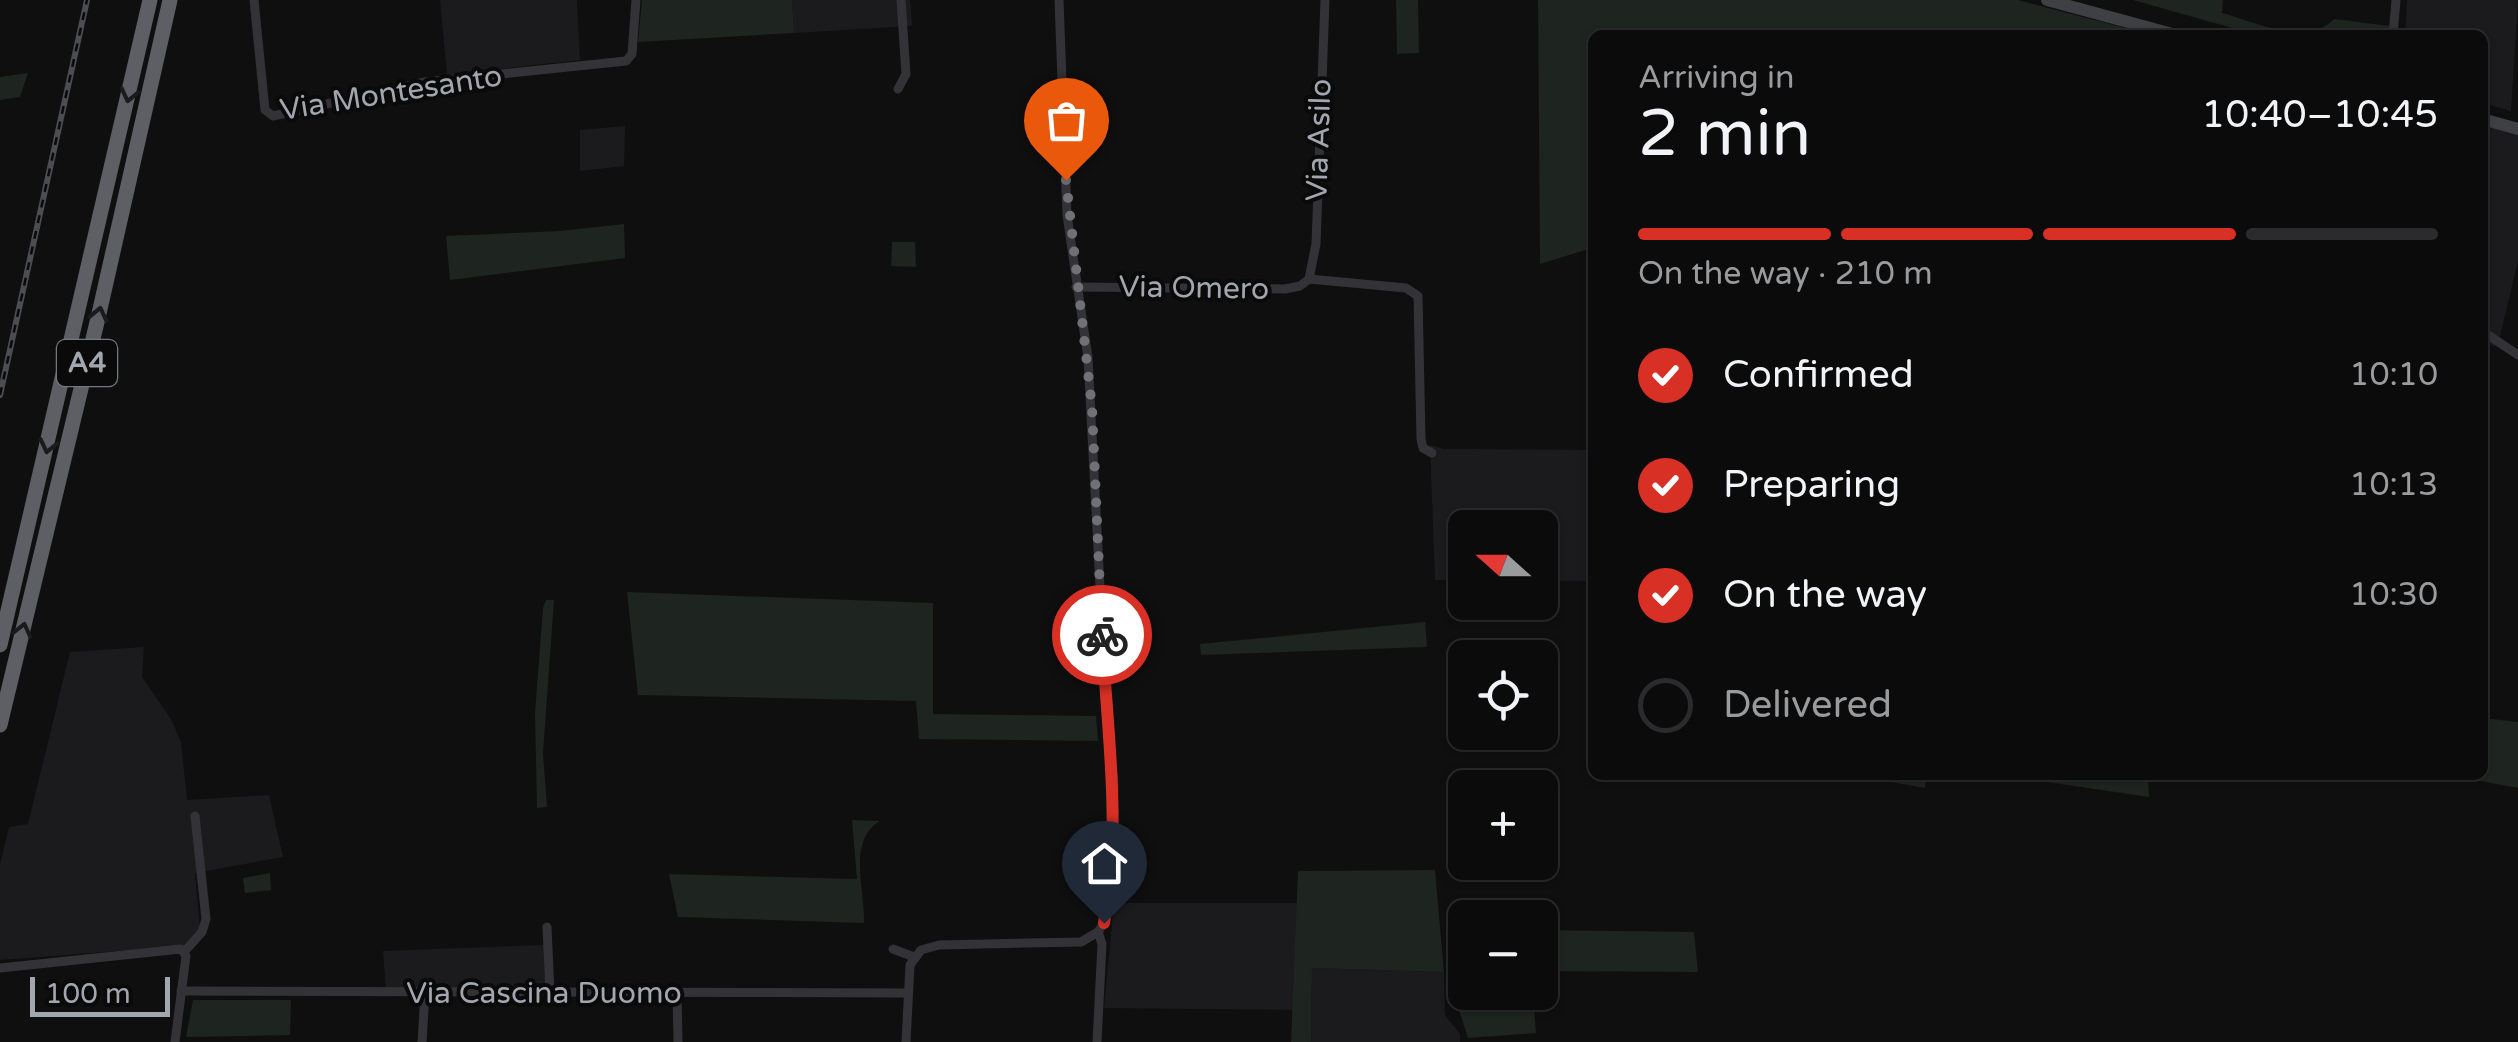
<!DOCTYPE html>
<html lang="en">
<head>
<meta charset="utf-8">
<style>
  body { margin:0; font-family:"Varela Round",sans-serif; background:#141415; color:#f1f3f6; height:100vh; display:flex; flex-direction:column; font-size:38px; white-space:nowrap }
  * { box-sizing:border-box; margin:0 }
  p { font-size:32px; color:#9a9b9d }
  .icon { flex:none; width:55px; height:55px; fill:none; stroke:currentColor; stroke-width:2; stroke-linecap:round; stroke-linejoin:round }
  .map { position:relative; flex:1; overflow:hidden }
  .side { position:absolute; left:1588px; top:30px; width:900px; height:750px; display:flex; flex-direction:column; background:#0b0b0c; border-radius:15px; box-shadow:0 2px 8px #0004,0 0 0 2px #2b2b2d }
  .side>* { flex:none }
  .needle { width:65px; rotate:291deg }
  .controls { position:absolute; left:1448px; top:510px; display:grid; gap:20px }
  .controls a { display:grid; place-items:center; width:110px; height:110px; border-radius:15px; background:#0b0b0c; box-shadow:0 2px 8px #0004,0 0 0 2px #2b2b2d; font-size:50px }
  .scale { position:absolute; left:30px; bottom:25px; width:140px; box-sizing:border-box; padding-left:10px; border:5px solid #a2a6af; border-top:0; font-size:28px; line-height:35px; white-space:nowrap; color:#a2a6af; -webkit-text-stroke:8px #0a0a0b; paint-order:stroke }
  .pin { position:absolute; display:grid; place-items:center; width:85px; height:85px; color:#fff; margin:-102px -42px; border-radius:50% 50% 50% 0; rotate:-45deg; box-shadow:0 0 10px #0007 }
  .pin .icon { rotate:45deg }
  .courier { position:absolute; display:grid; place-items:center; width:100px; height:100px; margin:-50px; border:8px solid #d93025; border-radius:50%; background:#fff; color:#222; box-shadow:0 2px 12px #0007 }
  .summary em { font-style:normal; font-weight:600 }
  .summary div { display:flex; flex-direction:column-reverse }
  .summary { display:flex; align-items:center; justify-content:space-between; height:170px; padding:0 50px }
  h1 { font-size:65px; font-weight:600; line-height:75px }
  .bar { display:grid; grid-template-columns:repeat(4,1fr); gap:15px 10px; align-content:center; height:120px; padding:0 50px }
  .bar i { height:12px; border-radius:8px; background:#2b2b2d }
  .bar .selected { background:#d93025 }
  .bar p { grid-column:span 4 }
  ol { padding:0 50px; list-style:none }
  li { display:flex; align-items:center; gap:30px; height:110px }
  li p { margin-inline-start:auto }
  li .icon { padding:10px; border-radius:50%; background:#d93025; color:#fff; stroke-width:4 }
  li:last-child { color:#9a9b9d }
  li i { width:55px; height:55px; border:5px solid #2b2b2d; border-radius:50% }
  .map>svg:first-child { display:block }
  .built { fill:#1b1b1d }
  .green { fill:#1e241f }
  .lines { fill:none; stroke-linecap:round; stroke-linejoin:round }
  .street { stroke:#333337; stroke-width:9 }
  .secondary { stroke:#3f4044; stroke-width:12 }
  .highway { stroke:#5d5f65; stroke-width:15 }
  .rail-casing { stroke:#4c4d51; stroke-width:6 }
  .rail { stroke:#0a0a0b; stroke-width:2.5; stroke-dasharray:8; stroke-linecap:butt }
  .oneway { stroke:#1b1b1d }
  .done { stroke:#6f7177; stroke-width:10; stroke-dasharray:0 18 }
  .route { stroke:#d93025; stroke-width:12 }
  .labels { text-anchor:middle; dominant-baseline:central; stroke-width:8; stroke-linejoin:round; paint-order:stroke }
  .shield { fill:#0a0a0b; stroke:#74777e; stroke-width:2.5 }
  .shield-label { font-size:28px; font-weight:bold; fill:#a2a6af }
  .street-label { font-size:30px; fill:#a2a6af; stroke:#0a0a0b }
</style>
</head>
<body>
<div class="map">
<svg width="2518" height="1042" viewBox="0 0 2518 1042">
  <rect width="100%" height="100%" fill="#0f0f10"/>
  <g class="built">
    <path d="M 440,0 L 577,0 L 580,60 L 447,75 Z"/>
    <path d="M 792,0 L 910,0 L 912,26 L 794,33 Z"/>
    <path d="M 2407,0 L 2518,0 L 2511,111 L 2483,103 L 2482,35 L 2405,35 Z"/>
    <path d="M 2483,125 L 2518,135 L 2518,261 L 2500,336 L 2494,347 L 2483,339 Z"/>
    <path d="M 625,126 L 624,166 L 580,171 L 580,130 Z"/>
    <path d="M 1430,445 L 1444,449 L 1592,450 L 1592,581 L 1540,581 L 1540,528 L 1465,528 L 1465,580 L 1435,580 Z"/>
    <path d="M 144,647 L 142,677 L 171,719 L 181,742 L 187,800 L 269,795 L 283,857 L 195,873 L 200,929 L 183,946 L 0,960 L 0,865 L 9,827 L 28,824 L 70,652 Z"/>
    <path d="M 1114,903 L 1298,903 L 1293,1010 L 1104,1008 Z"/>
    <path d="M 544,945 L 547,990 L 386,991 L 383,951 Z"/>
    <path d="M 1312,968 L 1444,972 L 1445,1015 L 1460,1034 L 1460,1042 L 1311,1042 Z"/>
  </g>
  <g class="green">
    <path d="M 642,0 L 792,0 L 794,33 L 638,42 Z"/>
    <path d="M 1396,0 L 1418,0 L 1419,53 L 1397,54 Z"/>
    <path d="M 1538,0 L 2018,0 L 2152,35 L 1592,35 L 1592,248 L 1540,264 Z"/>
    <path d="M 2133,0 L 2223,0 L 2222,13 C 2255,22 2307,47 2334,19 L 2390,26 L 2388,35 L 2257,35 Z"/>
    <path d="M 28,73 L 20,97 L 0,100 L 0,77 Z"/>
    <path d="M 624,224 L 625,258 L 450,280 L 446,236 L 560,231 Z"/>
    <path d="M 892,242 L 915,242 L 916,267 L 891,266 Z"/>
    <path d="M 627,592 L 933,603 L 933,714 L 1096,716 L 1098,741 L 919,739 L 916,701 L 638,695 Z"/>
    <path d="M 546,600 L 554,600 L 543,753 L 547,807 L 537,808 L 535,713 L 543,608 Z"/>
    <path d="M 1425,622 L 1427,647 L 1201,655 L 1200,644 Z"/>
    <path d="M 2483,718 L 2518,722 L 2518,788 L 2449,775 L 2482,775 Z"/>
    <path d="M 1851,775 L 1926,775 L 1925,788 Z"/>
    <path d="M 2048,775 L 2148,775 L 2149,797 L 2047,782 Z"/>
    <path d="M 852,820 L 880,821 C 847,840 865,890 864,923 L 678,917 L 669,874 L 857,879 Z"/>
    <path d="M 1435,870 L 1444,972 L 1312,968 L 1311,1042 L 1291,1042 L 1298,871 Z"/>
    <path d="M 270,873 L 271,890 L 245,893 L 243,878 Z"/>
    <path d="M 1447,928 L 1465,928 L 1465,992 L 1533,993 L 1536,1033 L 1468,1038 L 1456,1001 Z"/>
    <path d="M 1540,930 L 1694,932 L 1698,972 L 1540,971 Z"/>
    <path d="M 193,1000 L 291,1000 L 290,1035 L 186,1037 Z"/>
  </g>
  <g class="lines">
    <g class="street">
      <path d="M 254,0 L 265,110 L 273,116 L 425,82 L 626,61 L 632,54 L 636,0"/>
      <path d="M 2393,35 L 2396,0"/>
      <path d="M 898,89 L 906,74 L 901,0"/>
      <path d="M 1309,279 L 1316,244 L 1325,0"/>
      <path d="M 1309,279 L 1406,288 L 1418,296 L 1421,439 L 1423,448 L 1432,453"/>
      <path d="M 1076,287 L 1285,289 L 1300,286 L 1309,279"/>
      <path d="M 2482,331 L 2518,355"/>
      <path d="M 547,927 L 550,993"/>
      <path d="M 893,949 L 914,957"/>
      <path d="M 184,952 L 202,932 L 206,919 L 195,816"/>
      <path d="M 0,968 L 181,949 L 186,956 L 175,1042"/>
      <path d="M 181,991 L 907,993"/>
      <path d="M 677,993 L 678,1042"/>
      <path d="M 422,1042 L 425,993"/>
      <path d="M 906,1042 L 910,965 L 921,950 L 939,945 L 1081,942 L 1098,932 L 1104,923 L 1111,860 L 1114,785 L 1105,683 L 1088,358 L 1067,215 L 1059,0"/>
      <path d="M 1097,1042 L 1102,944 L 1098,932"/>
    </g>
    <g class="secondary">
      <path d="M 2047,0 L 2176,35"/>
      <path d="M 2482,119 L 2518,129"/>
    </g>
    <g class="highway">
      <path d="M 0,645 L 150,0"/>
      <path d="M 0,725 L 98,318 L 170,0"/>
    </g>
    <g class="rail-casing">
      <path id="rail" d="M 0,395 L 87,0"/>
    </g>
    <use href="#rail" class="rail"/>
  </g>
  <defs><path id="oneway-chevron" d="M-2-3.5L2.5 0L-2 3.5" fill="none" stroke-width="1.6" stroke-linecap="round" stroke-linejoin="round" transform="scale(2.5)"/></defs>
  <g class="oneway">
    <use href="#oneway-chevron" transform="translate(129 95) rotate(103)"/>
    <use href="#oneway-chevron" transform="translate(99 314) rotate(-77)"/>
    <use href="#oneway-chevron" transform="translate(48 446) rotate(103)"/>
    <use href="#oneway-chevron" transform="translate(23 630) rotate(-76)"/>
  </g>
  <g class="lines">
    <path class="done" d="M 1066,180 L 1092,407 L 1102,635"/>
    <path class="route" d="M 1102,635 C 1107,731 1122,827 1104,923"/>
  </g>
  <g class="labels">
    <rect class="shield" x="57" y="340" width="60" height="46" rx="8"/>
    <g class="shield-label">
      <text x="87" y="363">A4</text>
    </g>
    <g class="street-label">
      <text transform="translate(391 93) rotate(-9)">Via Montesanto</text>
      <text transform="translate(1319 140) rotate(-88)">Via Asilo</text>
      <text transform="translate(1194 288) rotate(1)">Via Omero</text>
      <text x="544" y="993">Via Cascina Duomo</text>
    </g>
  </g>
</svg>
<div class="controls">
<a><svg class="needle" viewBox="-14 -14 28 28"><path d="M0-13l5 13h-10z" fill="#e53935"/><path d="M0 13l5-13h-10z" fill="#9a9b9d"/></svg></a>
<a><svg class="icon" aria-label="locate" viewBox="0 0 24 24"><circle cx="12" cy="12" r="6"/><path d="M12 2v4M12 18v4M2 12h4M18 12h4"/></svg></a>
<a>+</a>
<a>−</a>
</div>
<div class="scale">100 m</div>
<div class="pin" style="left:1066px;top:180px;background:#ea580c"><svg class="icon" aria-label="bag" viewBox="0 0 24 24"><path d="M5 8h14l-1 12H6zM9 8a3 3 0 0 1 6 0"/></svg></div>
<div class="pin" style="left:1104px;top:923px;background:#1f2937"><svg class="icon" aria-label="home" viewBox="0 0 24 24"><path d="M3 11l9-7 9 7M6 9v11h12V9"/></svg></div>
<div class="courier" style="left:1102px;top:635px"><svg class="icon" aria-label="bike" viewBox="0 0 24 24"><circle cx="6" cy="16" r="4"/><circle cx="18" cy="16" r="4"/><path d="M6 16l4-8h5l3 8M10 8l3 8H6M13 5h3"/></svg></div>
<section class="side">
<div class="summary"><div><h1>2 min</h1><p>Arriving in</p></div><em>10:40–10:45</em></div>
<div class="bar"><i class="selected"></i><i class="selected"></i><i class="selected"></i><i></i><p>On the way · 210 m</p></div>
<ol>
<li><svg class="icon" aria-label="check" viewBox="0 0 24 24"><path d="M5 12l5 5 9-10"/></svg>Confirmed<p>10:10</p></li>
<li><svg class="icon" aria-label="check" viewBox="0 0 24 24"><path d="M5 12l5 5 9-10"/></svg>Preparing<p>10:13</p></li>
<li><svg class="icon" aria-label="check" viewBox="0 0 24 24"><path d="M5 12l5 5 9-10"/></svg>On the way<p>10:30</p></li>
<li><i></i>Delivered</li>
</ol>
</section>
</div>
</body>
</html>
